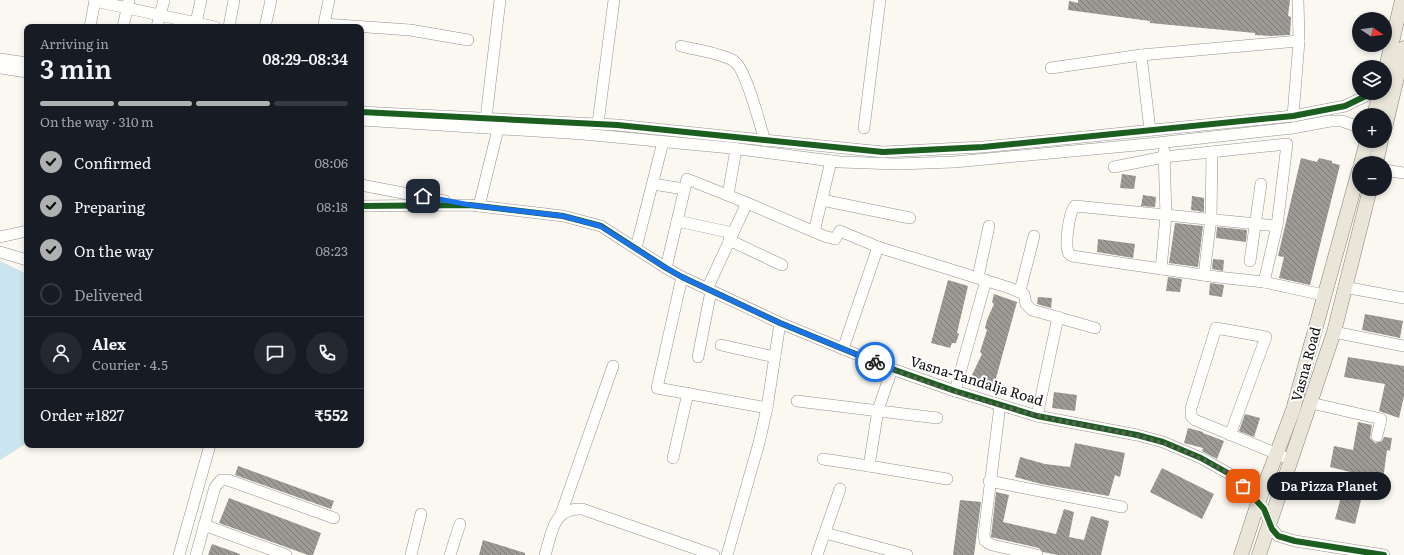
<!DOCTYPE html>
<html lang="en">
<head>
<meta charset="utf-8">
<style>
  body { margin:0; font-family:Literata,serif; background:#242831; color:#f1f3f6; height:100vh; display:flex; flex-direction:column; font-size:15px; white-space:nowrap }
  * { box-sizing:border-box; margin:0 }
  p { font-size:13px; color:#9ea1a6 }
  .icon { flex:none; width:22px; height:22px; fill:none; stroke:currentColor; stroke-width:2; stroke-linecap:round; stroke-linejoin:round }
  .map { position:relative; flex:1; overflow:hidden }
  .panel { position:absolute; left:24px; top:24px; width:340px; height:424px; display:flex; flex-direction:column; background:#171b24; border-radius:8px; box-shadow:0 2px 6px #0003 }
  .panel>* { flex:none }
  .needle { width:26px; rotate:103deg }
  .fabs { position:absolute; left:1352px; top:12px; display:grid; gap:8px }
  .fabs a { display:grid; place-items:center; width:40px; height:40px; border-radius:50%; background:#171b24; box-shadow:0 2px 6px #0003; font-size:20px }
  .pin { position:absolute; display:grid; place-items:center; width:34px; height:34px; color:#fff; margin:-17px; border-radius:8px; box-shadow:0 2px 6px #0006 }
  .courier { position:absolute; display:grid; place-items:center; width:40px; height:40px; margin:-20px; border:3px solid #1a73e8; border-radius:50%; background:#fff; color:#222; box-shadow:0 1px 5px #0007 }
  .bubble { position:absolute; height:28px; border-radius:14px; background:#171b24; box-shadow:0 2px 6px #0003; font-size:13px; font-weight:600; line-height:28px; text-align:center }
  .headline em { font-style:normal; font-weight:600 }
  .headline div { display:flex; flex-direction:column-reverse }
  .headline { display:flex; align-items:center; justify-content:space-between; height:68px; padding:0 16px }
  h1 { font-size:26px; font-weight:600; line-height:30px }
  .bar { display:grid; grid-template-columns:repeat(4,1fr); gap:6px 4px; align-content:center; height:48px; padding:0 16px }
  .bar i { height:5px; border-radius:3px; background:#363941 }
  .bar .selected { background:#afb0b1 }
  .bar p { grid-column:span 4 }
  .line { display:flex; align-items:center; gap:10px; padding:0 16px; border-top:1px solid #363941 }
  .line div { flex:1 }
  .round { display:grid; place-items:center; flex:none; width:42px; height:42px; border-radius:21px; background:#242831 }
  ol { padding:0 16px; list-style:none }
  li { display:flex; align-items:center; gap:12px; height:44px }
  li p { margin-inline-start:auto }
  li .icon { padding:4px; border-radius:50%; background:#afb0b1; color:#111; stroke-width:4 }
  li:last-child { color:#9ea1a6 }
  li i { width:22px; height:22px; border:2px solid #363941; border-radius:50% }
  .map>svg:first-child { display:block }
  .water { fill:#cae5f0 }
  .building { fill:url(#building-back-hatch) }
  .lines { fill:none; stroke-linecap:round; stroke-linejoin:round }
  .minor-casing { stroke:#93928f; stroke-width:12 }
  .major-casing { stroke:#80807c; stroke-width:15 }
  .minor { stroke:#fefefd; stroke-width:11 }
  .major { stroke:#eae5d9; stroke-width:14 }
  .cycleway-casing { stroke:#fff; stroke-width:8 }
  .cycleway { stroke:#1b5e20; stroke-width:6 }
  .done { stroke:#5f5f5c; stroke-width:4; stroke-dasharray:0 7.2 }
  .route { stroke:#1a73e8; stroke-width:5 }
  .labels { text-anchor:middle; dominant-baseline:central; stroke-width:4; stroke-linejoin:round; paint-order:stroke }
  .street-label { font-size:14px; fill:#0c0c0c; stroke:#fff }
</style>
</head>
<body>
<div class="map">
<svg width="1404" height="555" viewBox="0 0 1404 555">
  <defs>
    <pattern id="building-back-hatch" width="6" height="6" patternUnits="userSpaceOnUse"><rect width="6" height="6" fill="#9d9a96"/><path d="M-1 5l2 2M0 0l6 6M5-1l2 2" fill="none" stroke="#7e7c79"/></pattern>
  </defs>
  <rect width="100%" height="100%" fill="#faf8f0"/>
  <path class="water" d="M 0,261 L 27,274 L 27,443 L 0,460 Z"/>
  <g class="building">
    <path d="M 1078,0 L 1290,0 L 1288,16 L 1291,17 L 1290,35 L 1271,36 L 1255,35 L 1255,33 L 1150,23 L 1150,21 L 1068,10 L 1069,1 L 1078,3 Z"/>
    <path d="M 1301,158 L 1317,162 L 1319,158 L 1332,161 L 1332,163 L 1340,165 L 1310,285 L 1279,278 L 1284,257 L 1278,256 Z"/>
    <path d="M 1122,174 L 1136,176 L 1134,189 L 1120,188 Z"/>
    <path d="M 1143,195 L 1156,197 L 1155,207 L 1141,206 Z"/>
    <path d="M 1192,196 L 1204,198 L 1204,212 L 1191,210 Z"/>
    <path d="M 1175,223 L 1203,226 L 1198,267 L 1169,263 Z"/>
    <path d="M 1217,227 L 1247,230 L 1246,242 L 1216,238 Z"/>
    <path d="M 1098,239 L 1135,244 L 1133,258 L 1097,252 Z"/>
    <path d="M 1213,259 L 1224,260 L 1223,271 L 1212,269 Z"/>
    <path d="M 1168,277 L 1182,279 L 1180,292 L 1166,291 Z"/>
    <path d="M 948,280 L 968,286 L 957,333 L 959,334 L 956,343 L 952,343 L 950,348 L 931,343 Z"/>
    <path d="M 1210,283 L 1224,285 L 1222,297 L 1209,295 Z"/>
    <path d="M 994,294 L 1017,302 L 993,389 L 972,382 L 975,377 L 972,375 L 982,354 L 980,352 L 987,330 L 985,328 L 987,320 L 994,304 L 992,302 Z"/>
    <path d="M 1038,297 L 1052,298 L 1051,308 L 1037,304 Z"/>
    <path d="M 1365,314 L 1403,321 L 1400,338 L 1362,330 Z"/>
    <path d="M 1348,357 L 1404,366 L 1404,396 L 1399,418 L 1379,411 L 1385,384 L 1344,377 Z"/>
    <path d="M 1054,392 L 1077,395 L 1075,411 L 1052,408 Z"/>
    <path d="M 1245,414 L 1260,418 L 1254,437 L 1239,431 Z"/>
    <path d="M 1358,422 L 1372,425 L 1370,438 L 1375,443 L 1382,441 L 1384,437 L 1392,438 L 1390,451 L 1387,450 L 1383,480 L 1330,467 L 1334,446 L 1353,450 Z"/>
    <path d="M 1188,428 L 1203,432 L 1203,433 L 1224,441 L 1217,459 L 1202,451 L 1203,448 L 1184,443 Z"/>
    <path d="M 1075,443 L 1125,453 L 1120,477 L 1115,475 L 1109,496 L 1041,484 L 1015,477 L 1020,457 L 1045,464 L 1070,467 Z"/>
    <path d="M 238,466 L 334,501 L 331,509 L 235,475 Z"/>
    <path d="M 1162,468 L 1214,494 L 1202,519 L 1150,492 Z"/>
    <path d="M 1343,490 L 1362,496 L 1355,524 L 1335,519 Z"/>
    <path d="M 996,492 L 1009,495 L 1003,522 L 1056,534 L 1064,509 L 1074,512 L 1069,537 L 1084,540 L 1091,516 L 1109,521 L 1101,555 L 1058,555 L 1043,552 L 1039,548 L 991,537 Z"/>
    <path d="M 229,498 L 321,533 L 313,555 L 308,555 L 219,523 Z"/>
    <path d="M 960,500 L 981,502 L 974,555 L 953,555 Z"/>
    <path d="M 483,540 L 525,553 L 525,555 L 479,555 Z"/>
    <path d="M 212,544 L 240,554 L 240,555 L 208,555 Z"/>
  </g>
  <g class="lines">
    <g class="minor-casing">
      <g id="minor">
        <path d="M 95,1 L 215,27"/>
        <path d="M 324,24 L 329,0"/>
        <path d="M 90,27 L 95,0"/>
        <path d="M 123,27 L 129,0"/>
        <path d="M 157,27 L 164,0"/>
        <path d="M 195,27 L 201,0"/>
        <path d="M 229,27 L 234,0"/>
        <path d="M 265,27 L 271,0"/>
        <path d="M 324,27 L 324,24 L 410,30 L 468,40"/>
        <path d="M 681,46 C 696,50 721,53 734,61 C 746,69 760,125 765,141"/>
        <path d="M 1141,55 L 1150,130"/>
        <path d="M 0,59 L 27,63"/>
        <path d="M 0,68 L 27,72"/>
        <path d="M 1051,68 L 1141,55 L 1299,41"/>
        <path d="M 361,112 L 617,125 L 883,152 L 983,147 L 1293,116 L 1345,106 L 1372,93"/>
        <path d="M 1293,116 L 1299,41 L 1298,0"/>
        <path d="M 486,118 L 500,0"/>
        <path d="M 361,120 L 583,134 L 731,148 L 840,162 L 897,164 L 954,162 L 1148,144 L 1293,128 L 1330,121 L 1342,121 L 1359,127"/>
        <path d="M 598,123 L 614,0"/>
        <path d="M 864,128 L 880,0"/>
        <path d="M 1114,167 L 1164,157 L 1287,144 L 1277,226 L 1264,282"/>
        <path d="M 1385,170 L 1404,173"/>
        <path d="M 653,184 L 684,189"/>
        <path d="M 361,185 L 445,201"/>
        <path d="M 728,195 L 736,149"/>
        <path d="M 822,200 L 910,218"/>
        <path d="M 361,206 L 470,205 L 563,216 L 601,226 L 666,268 L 682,277 L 780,323 L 892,369 L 955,391 L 1037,416 L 1137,435 L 1163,442 L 1201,458 L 1235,477 L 1264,509 L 1272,529 L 1278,536 L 1295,541 L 1384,555"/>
        <path d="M 479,206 L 498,129"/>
        <path d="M 677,221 L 733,233"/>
        <path d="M 1277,226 L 1075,206 C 1069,212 1064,247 1069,254 L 1072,256 L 1217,277 L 1264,282 L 1324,295"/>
        <path d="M 814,232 L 831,161"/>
        <path d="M 0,237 L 27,231"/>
        <path d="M 729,240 L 782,265"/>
        <path d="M 636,248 L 663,142"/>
        <path d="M 0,252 L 27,260"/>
        <path d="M 1250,261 L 1261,184"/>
        <path d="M 666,268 L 687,179 L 747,203"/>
        <path d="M 1161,269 L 1166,216 L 1164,151"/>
        <path d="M 1204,275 L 1211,218 L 1212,152"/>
        <path d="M 682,277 L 657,388 L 767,408"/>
        <path d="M 978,277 L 989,226"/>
        <path d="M 1344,287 L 1404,298"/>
        <path d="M 707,289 L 747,203 L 824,236 L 835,239 L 840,231 L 878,247 L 1010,288 L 1024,294 L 1026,304 L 1032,310 L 1095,328"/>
        <path d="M 1020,291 L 1034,236"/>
        <path d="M 1334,332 L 1404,346"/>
        <path d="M 721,345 L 775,357"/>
        <path d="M 843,349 L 878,247"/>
        <path d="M 698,357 L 711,291"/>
        <path d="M 955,391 L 986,280"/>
        <path d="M 797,401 L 937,418"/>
        <path d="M 1311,403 L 1381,419 L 1377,436"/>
        <path d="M 1000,405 L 984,534 L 985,541 L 992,545 L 1037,555"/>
        <path d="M 1037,416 L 1058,317"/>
        <path d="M 1230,435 L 1266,337 L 1216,328 L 1191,408 L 1191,416 L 1195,420 L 1292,460"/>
        <path d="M 673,458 L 688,393"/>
        <path d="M 823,459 L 869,466 L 878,410 L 892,369"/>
        <path d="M 869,466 L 947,479"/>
        <path d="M 989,481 L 1122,507"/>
        <path d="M 561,514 L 613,366"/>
        <path d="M 204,525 L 286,555"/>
        <path d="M 825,533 L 907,555"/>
        <path d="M 179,555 L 210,445"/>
        <path d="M 196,555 L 215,487 L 221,480 L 228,480 L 334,518"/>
        <path d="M 411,555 L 421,514"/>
        <path d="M 450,555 L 460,524"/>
        <path d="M 545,555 C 552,533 553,507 582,509 L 714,555"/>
        <path d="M 727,555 L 759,443 L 767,408 L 780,323"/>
        <path d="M 817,555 L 840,489"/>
      </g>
    </g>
    <g class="major-casing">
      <g id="major">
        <path d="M 1385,72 L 1402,0"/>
        <path d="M 1374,115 L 1380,93"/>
        <path d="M 1385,128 L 1404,48"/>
        <path d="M 1361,163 L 1367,141"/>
        <path d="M 1376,163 L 1381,141"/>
        <path d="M 1241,555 L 1258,503 L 1293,410 L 1359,170"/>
        <path d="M 1259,555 L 1334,332 L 1370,189"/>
      </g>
    </g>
    <use href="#minor" class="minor"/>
    <use href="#major" class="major"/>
    <g class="cycleway-casing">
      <g id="cycleway">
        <path d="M 361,112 L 617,125 L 883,152 L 983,147 L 1293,116 L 1345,106 L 1372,93"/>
        <path d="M 361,206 L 470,205 L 563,216 L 601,226 L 666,268 L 682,277 L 780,323 L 892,369 L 955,391 L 1037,416 L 1137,435 L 1163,442 L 1201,458 L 1235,477 L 1264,509 L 1272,529 L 1278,536 L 1295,541 L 1384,555"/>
      </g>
    </g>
    <use href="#cycleway" class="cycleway"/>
  </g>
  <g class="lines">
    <path class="done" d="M 875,362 C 927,384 982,402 1036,415 C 1099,431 1152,431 1211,464 C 1223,470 1234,475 1243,486"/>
    <path class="route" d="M 423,196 L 470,205 L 563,216 L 600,226 L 666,268 L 682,277 L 780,323 L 875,362"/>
  </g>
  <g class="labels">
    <g class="street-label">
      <text transform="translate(1305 364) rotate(-75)">Vasna Road</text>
      <text transform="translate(977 380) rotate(17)">Vasna-Tandalja Road</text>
    </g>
  </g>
</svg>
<div class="fabs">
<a><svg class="needle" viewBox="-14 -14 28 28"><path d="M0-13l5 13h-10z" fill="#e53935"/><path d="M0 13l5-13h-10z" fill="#9ea1a6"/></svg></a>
<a><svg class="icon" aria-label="layers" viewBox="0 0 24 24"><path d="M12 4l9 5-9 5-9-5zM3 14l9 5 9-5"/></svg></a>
<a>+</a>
<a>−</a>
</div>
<div class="pin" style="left:1243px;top:486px;background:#ea580c"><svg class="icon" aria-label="bag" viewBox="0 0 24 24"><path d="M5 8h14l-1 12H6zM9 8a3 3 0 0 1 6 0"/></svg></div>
<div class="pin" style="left:423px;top:196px;background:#1f2937"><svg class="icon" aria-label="home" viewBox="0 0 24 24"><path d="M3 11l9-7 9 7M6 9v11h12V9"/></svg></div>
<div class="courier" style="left:875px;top:362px"><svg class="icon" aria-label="bike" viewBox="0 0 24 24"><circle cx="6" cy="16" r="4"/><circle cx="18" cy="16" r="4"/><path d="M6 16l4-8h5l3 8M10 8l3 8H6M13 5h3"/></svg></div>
<div class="bubble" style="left:1267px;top:472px;width:124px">Da Pizza Planet</div>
<section class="panel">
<div class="headline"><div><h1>3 min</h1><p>Arriving in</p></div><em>08:29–08:34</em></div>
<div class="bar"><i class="selected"></i><i class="selected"></i><i class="selected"></i><i></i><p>On the way · 310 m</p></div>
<ol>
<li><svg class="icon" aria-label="check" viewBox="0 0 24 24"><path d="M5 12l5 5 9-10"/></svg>Confirmed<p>08:06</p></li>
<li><svg class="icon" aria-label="check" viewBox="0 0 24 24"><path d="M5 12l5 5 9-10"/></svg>Preparing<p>08:18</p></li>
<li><svg class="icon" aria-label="check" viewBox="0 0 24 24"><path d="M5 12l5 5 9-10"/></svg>On the way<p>08:23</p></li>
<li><i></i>Delivered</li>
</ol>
<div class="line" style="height:72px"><a class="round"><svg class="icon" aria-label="person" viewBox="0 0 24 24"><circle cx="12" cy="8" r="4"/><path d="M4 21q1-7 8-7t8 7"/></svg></a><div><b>Alex</b><p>Courier · 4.5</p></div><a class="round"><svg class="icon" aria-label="chat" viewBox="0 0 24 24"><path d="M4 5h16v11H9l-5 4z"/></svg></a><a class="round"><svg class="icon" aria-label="phone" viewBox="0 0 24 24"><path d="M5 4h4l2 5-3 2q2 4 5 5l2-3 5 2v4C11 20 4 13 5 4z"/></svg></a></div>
<div class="line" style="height:52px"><div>Order #1827</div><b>₹552</b></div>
</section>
</div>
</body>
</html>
